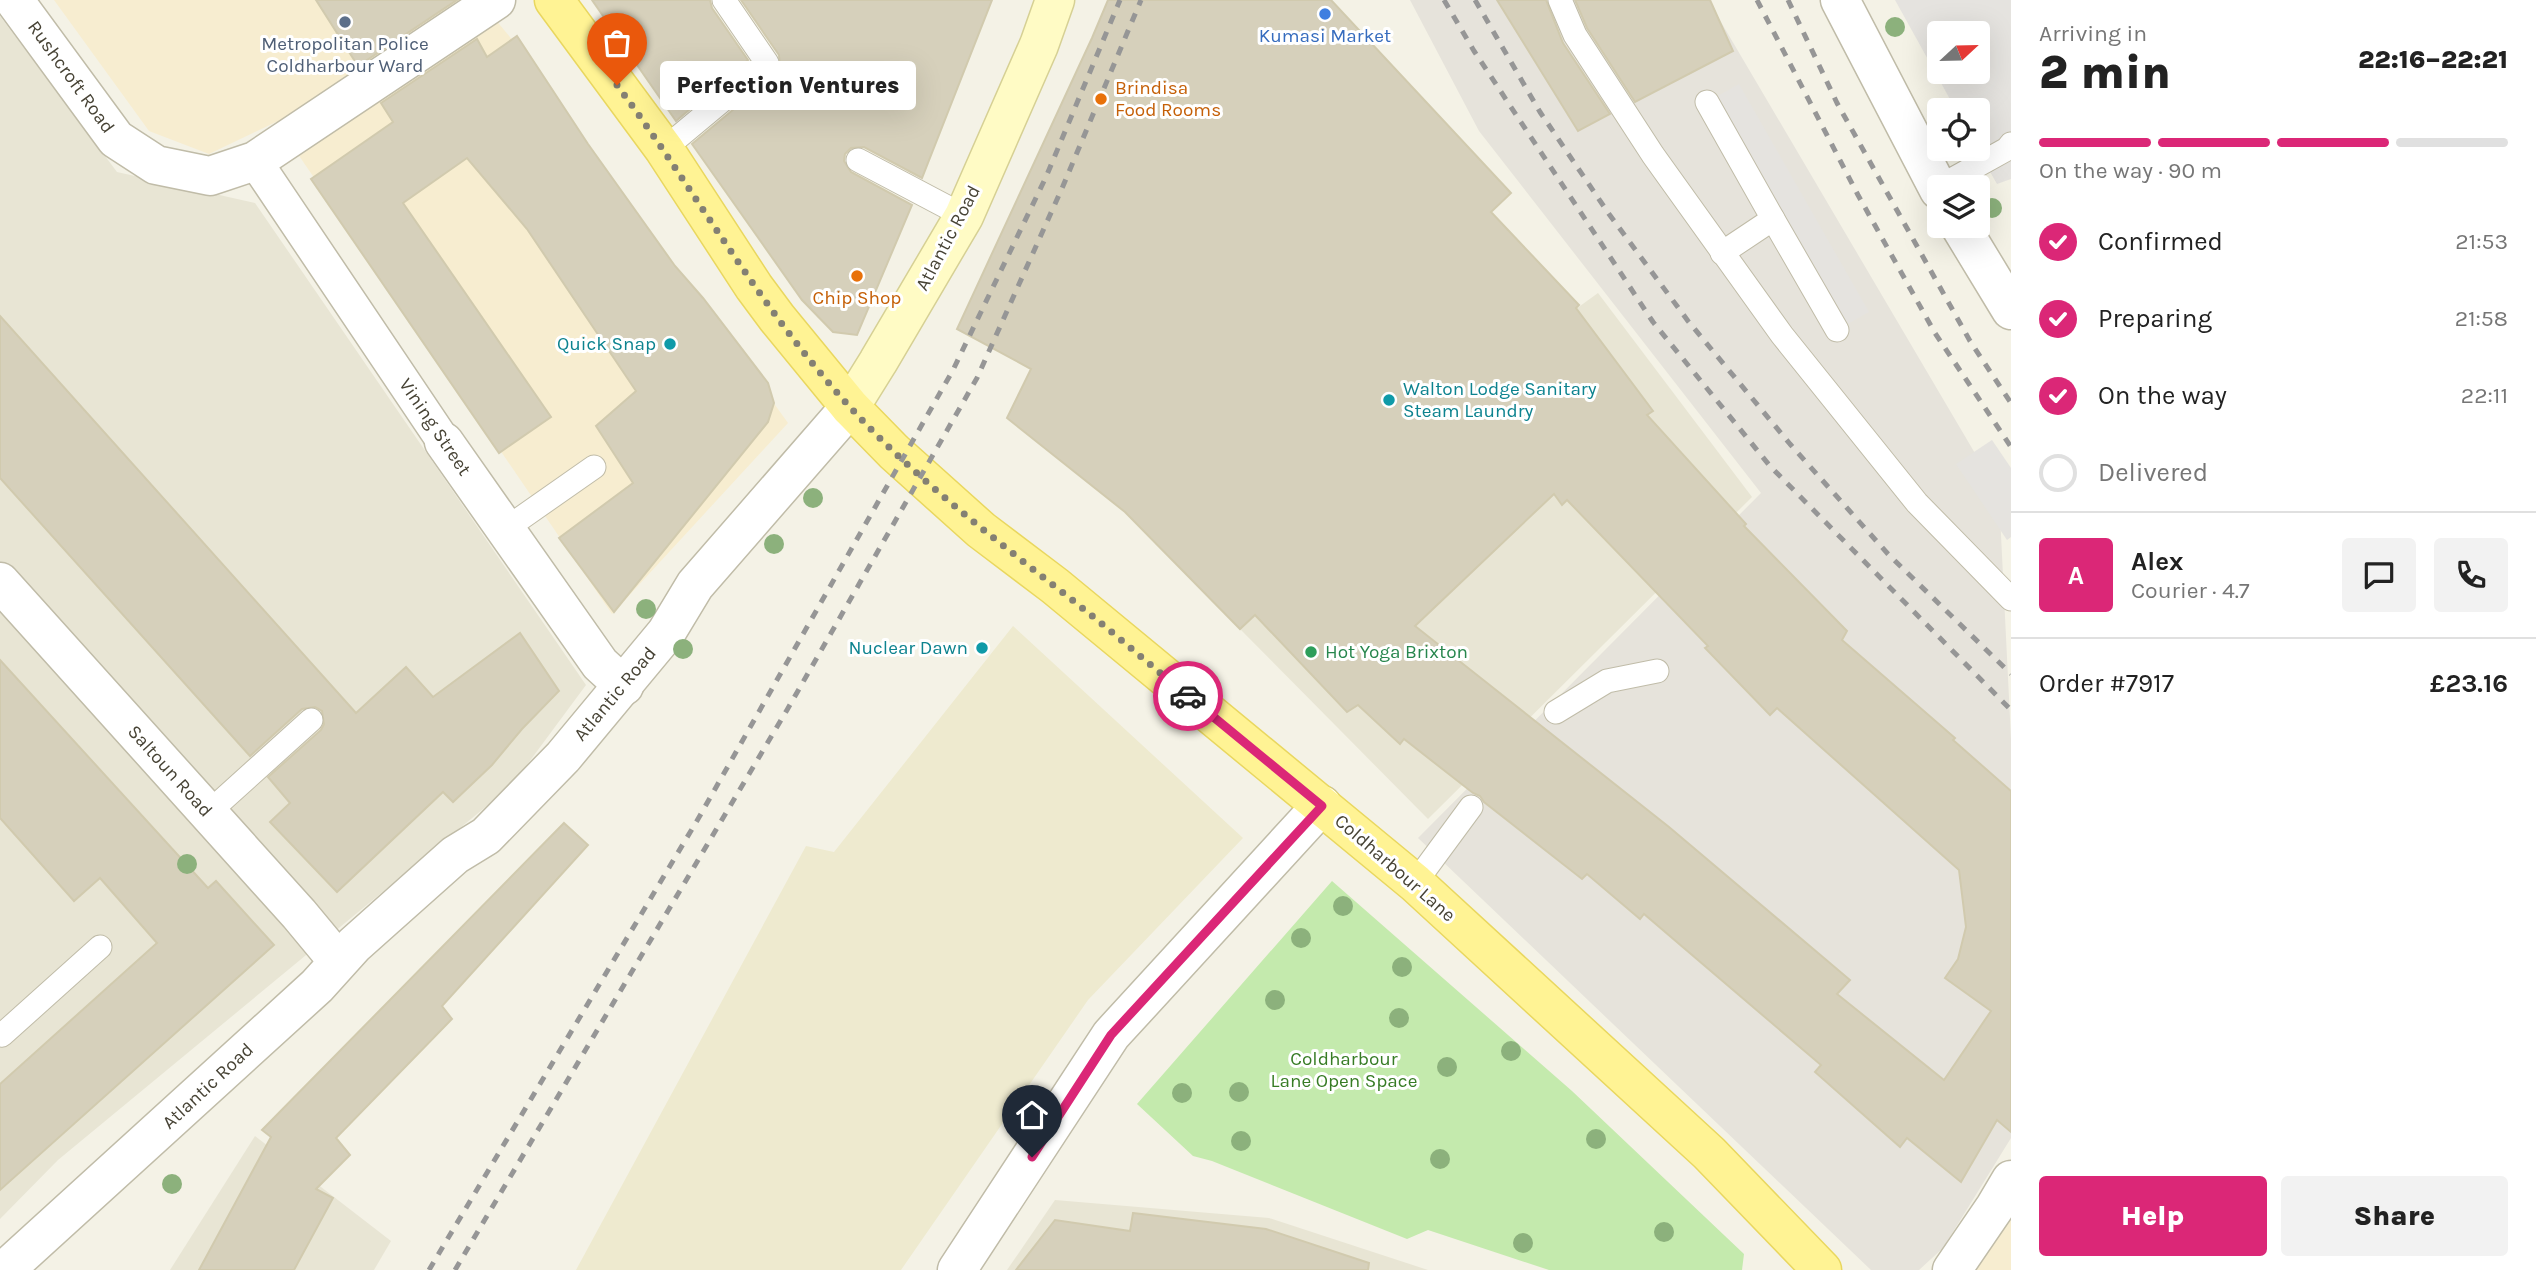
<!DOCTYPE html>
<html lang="en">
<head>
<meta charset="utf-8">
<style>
  body { margin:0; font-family:Karla,sans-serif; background:#f2f2f2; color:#222; height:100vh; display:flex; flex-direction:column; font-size:26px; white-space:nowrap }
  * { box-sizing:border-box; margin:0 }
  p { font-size:23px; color:#767676 }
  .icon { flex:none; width:38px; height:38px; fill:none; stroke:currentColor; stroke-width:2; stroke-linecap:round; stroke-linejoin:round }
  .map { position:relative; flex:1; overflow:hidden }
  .drawer { display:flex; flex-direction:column; background:#fff; width:525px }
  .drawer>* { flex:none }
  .needle { width:46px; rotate:68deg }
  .tools { position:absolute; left:1927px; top:21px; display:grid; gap:14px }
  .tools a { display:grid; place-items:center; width:63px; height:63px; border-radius:7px; background:#fff; box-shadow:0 7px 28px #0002; font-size:35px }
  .pin { position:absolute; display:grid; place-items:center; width:60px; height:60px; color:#fff; margin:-72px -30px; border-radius:50% 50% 50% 0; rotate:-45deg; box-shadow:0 0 7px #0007 }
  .pin .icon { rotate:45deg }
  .courier { position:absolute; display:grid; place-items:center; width:70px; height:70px; margin:-35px; border:5px solid #db2777; border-radius:50%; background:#fff; color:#222; box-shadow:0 2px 9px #0007 }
  .bubble { position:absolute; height:49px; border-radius:7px; background:#fff; box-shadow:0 7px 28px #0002; font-size:23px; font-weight:800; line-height:49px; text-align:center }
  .headline em { font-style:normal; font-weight:800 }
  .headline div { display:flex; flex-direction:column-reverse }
  .headline { display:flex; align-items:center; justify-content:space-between; height:119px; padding:0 28px }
  h1 { font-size:46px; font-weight:800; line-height:52px }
  .bar { display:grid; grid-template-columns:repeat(4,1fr); gap:10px 7px; align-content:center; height:84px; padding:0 28px }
  .bar i { height:9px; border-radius:5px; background:#e0e0e0 }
  .bar .on { background:#db2777 }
  .bar p { grid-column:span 4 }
  .line { display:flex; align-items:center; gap:18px; padding:0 28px; border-top:2px solid #e0e0e0 }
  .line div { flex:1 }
  .round { display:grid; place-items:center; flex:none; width:74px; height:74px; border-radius:7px; background:#f2f2f2 }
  ol { padding:0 28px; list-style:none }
  li { display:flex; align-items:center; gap:21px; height:77px }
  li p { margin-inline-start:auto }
  li .icon { padding:7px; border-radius:50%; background:#db2777; color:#fff; stroke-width:4 }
  li:last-child { color:#767676 }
  li i { width:38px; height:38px; border:4px solid #e0e0e0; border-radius:50% }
  .action { display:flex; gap:14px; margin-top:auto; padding:14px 28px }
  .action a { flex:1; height:80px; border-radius:7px; background:#db2777; color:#fff; font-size:28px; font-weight:800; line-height:80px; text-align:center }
  .action a+a { background:#f2f2f2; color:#222 }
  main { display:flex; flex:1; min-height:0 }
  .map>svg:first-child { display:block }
  .residential { fill:#e8e5d4 }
  .commercial { fill:#f7edd0 }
  .industrial { fill:#e6e3db }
  .education { fill:#eeeacf }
  .green { fill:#c4eaad }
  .parking { fill:#e5e3df; fill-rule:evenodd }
  .building { fill:#d6d0bb; stroke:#d1caae; stroke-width:2; fill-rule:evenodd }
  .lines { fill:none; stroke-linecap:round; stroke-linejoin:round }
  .service-casing { stroke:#c0bca8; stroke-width:25 }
  .pedestrian-casing { stroke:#c0bca8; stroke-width:36 }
  .minor-casing { stroke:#c0bca8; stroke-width:41 }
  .secondary-casing { stroke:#d6d094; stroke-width:41 }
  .primary-casing { stroke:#e9d75f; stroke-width:41 }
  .service { stroke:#fff; stroke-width:23 }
  .pedestrian { stroke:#fff; stroke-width:33 }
  .minor { stroke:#fff; stroke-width:38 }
  .secondary { stroke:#fffbc5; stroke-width:38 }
  .primary { stroke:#fff394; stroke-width:38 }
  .rail { stroke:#969696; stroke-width:5; stroke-dasharray:9 9; stroke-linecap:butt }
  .tree { fill:#8cb17c }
  .done { stroke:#848073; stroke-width:7; stroke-dasharray:0 12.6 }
  .route { stroke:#db2777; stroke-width:9 }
  .shop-dot { fill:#3f7fe0; stroke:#fff; stroke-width:2.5 }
  .service-dot { fill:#5c6f8a; stroke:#fff; stroke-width:2.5 }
  .food-dot { fill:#e8710a; stroke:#fff; stroke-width:2.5 }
  .culture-dot { fill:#0f9aa8; stroke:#fff; stroke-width:2.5 }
  .leisure-dot { fill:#2e9e5b; stroke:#fff; stroke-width:2.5 }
  .labels { text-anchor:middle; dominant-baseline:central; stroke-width:6; stroke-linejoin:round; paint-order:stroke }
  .shop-label { font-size:19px; fill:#366cbe; stroke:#fff }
  .service-label { font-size:19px; fill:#4e5e75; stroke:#fff }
  .street-label { font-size:19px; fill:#474335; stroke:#fff }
  .food-label { font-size:19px; fill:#c56008; stroke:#fff; text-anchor:start }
  .culture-label { font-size:19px; fill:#0d838f; stroke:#fff; text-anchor:end }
  .leisure-label { font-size:19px; fill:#27864d; stroke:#fff; text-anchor:start }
  .park-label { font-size:19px; fill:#377c25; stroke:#fff }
</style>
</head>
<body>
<main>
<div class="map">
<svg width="2011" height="1270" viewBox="0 0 2011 1270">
  <rect width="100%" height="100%" fill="#f4f2e6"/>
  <g class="residential">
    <path d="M 0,16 L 117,172 L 255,203 L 586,685 L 512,785 L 58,1160 L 0,1219 Z"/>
    <path d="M 1598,293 L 1752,497 L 1428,819 L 1240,629 L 1569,314 Z"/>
    <path d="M 255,1136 L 391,1241 L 374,1270 L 170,1270 Z"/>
    <path d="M 1055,1200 L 1269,1218 L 1428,1270 L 1007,1270 Z"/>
  </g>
  <g class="commercial">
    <path d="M 54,0 L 479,0 L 520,49 L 788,423 L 612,614 L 276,122 L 209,154 L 149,131 Z"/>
    <path d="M 2011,1210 L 2011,1270 L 1974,1270 Z"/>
  </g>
  <path class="industrial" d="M 1410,0 L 1708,0 L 1999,494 L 2011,739 L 2011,1138 L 1943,1248 L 1919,1270 L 1871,1270 L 1418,838 L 1761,493 L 1479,131 Z"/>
  <path class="education" d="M 1013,626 L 1243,838 L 1088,1000 L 901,1270 L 576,1270 L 806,846 L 834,852 Z"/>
  <path class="green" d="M 1332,881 L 1572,1091 L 1744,1254 L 1742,1270 L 1549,1270 L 1428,1230 L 1407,1239 L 1212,1161 L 1193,1156 L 1137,1104 Z"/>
  <g class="parking">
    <path d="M 1895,0 L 2011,0 L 2011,179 L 1997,184 L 1977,149 L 1978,110 L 1956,110 ZM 1939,33 L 1978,33 L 1978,72 L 1939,72 Z"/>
    <path d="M 1739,84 L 1869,312 L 1837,330 L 1707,102 Z"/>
    <path d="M 1992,440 L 2011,468 L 2011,537 L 2007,540 L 1956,464 Z"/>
  </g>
  <g class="building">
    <path d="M 316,0 L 457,0 L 358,66 Z"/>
    <path d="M 592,0 L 710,0 L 712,8 L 748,60 L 676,121 Z"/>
    <path d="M 741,0 L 992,0 L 922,178 L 864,147 L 851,148 L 845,154 L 844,161 L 851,172 L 912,205 L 857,335 L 833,332 L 802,300 L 692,144 L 776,74 L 780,68 L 779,55 Z"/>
    <path d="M 1108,0 L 1331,0 L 1511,193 L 1491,212 L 1579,305 L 1576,308 L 1653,411 L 1647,415 L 1746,524 L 1744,526 L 1847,631 L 1842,640 L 1955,738 L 1953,740 L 2011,791 L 2011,1132 L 1997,1120 L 1961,1182 L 1907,1138 L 1900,1147 L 1815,1072 L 1821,1065 L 1644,914 L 1640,919 L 1587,874 L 1582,879 L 1484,802 L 1480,796 L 1473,793 L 1404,739 L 1400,744 L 1358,705 L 1347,712 L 1255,615 L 1240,629 L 1125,512 L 1007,418 L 1031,369 L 957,329 L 1092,38 ZM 1554,494 L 1562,505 L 1567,500 L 1708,646 L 1705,648 L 1770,715 L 1777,708 L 1959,870 L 1966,927 L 1958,959 L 1945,978 L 1991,1011 L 1944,1080 L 1837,994 L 1850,980 L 1669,827 L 1415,626 Z"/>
    <path d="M 1497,0 L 1546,0 L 1563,43 L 1610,114 L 1578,131 Z"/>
    <path d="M 1575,0 L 1710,0 L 1733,51 L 1635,102 L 1587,28 Z"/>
    <path d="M 517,36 L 588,144 L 675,266 L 703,298 L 768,383 L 774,403 L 768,422 L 614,612 L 559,538 L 633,483 L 596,426 L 636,391 L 527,229 L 467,158 L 403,203 L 551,417 L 499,453 L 311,179 L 393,122 L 381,103 L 477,39 L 487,57 Z"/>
    <path d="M 0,316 L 356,713 L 406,667 L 433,697 L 520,633 L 559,691 L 522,729 L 492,765 L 453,802 L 443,792 L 337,892 L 270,822 L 290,803 L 268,777 L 321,730 L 324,724 L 322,711 L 315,707 L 302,709 L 250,756 L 0,478 Z"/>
    <path d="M 0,660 L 208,888 L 216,881 L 274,945 L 0,1190 L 0,1084 L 157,943 L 100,878 L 74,901 L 0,818 Z"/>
    <path d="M 564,823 L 588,845 L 442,1006 L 452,1019 L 336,1138 L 350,1155 L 316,1189 L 333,1198 L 294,1270 L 199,1270 L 271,1137 L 262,1130 Z"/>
    <path d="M 1133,1213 L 1266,1229 L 1369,1263 L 1368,1270 L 1016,1270 L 1055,1220 L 1130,1231 Z"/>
  </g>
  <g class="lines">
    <g class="service-casing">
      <g id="service">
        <path d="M 1560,0 L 1575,35 L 1653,155 L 1782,335 L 1917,503 L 2011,599"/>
        <path d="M 1707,102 L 1773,219 L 1722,253"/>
        <path d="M 664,149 L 767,63 L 724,0"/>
        <path d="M 858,160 L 964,216"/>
        <path d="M 1937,188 L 2007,149 L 2011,144"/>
        <path d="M 1773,219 L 1837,330"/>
        <path d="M 504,530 L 594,467"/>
        <path d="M 1556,712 L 1607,681 L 1657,671"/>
        <path d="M 208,813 L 311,720"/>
        <path d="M 1415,883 L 1471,807"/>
        <path d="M 0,1034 L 2,1035 L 100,947"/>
      </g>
    </g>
    <g class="pedestrian-casing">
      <path id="pedestrian" d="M 255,161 L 444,442"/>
    </g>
    <g class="minor-casing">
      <g id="minor">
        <path d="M 14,0 L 116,139 L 156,165 L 210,176 L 255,161 L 496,0"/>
        <path d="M 1840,0 L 1939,190"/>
        <path d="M 1960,226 L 2011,310"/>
        <path d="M 444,442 L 600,664 L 624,686"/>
        <path d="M 0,582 L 299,914 L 338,961"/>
        <path d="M 5,1270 L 317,986 L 354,945 L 455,855 L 486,836 L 563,757 L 666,633 L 695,585 L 850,407"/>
        <path d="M 957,1270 L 1111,1035 L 1322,805"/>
        <path d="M 1952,1270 L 1995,1207 L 2011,1180"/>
      </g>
    </g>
    <g class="secondary-casing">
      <path id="secondary" d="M 850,407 L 878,362 L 964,216 L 1039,45 L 1055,0"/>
    </g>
    <g class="primary-casing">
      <path id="primary" d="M 554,0 L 664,149 L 754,287 L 777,318 L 850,407 L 894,452 L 981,530 L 1055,586 L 1415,883 L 1709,1153 L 1822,1270"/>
    </g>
    <use href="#service" class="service"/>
    <use href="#pedestrian" class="pedestrian"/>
    <use href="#minor" class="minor"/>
    <use href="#secondary" class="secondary"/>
    <use href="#primary" class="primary"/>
    <g class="rail">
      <path d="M 1444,0 L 1474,51 L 1653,322 L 1770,466 L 2011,710"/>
      <path d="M 1475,0 L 1540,112 L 1609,214 L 1688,321 L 1790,444 L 1888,554 L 2011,674"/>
      <path d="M 1757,0 L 1858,195 L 1935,333 L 2011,447"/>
      <path d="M 1788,0 L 1837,103 L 1970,341 L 2011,403"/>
      <path d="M 429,1270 L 698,819 L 953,370 L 1046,177 L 1120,0"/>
      <path d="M 455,1270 L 787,710 L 977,378 L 1063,186 L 1141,0"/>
    </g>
  </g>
  <g class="tree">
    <circle cx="1895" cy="27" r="10"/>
    <circle cx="1992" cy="208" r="10"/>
    <circle cx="813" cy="498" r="10"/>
    <circle cx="774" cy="544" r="10"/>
    <circle cx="646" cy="609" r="10"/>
    <circle cx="683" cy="649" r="10"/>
    <circle cx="187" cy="864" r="10"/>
    <circle cx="1343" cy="906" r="10"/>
    <circle cx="1301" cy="938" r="10"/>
    <circle cx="1402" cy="967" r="10"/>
    <circle cx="1275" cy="1000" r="10"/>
    <circle cx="1399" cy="1018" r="10"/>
    <circle cx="1511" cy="1051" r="10"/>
    <circle cx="1447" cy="1067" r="10"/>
    <circle cx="1239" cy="1092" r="10"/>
    <circle cx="1182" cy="1093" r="10"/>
    <circle cx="1596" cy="1139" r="10"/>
    <circle cx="1241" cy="1141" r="10"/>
    <circle cx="1440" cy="1159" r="10"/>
    <circle cx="172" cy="1184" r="10"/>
    <circle cx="1664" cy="1232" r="10"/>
    <circle cx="1523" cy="1243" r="10"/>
  </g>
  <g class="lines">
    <path class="done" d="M 617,85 C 696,191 760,309 850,407 C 911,474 982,529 1053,585 C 1099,620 1143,659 1188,696"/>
    <path class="route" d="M 1032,1157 L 1111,1035 L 1322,806 L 1188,696"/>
  </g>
  <circle class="shop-dot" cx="1325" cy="14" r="7"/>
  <circle class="service-dot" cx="345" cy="22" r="7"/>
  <g class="food-dot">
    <circle cx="1101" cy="99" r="7"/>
    <circle cx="857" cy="276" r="7"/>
  </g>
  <g class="culture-dot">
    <circle cx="670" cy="344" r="7"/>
    <circle cx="1389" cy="400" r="7"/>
    <circle cx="982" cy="648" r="7"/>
  </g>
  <circle class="leisure-dot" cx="1311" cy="652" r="7"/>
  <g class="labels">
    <g class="shop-label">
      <text x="1325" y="36">Kumasi Market</text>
    </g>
    <g class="service-label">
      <text x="345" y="44">Metropolitan Police<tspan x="345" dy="22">Coldharbour Ward</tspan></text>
    </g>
    <g class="street-label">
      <text transform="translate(71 77) rotate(54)">Rushcroft Road</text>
      <text transform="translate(948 238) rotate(-62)">Atlantic Road</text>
      <text transform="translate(435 427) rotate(56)">Vining Street</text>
      <text transform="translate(615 694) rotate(-50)">Atlantic Road</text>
      <text transform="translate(170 771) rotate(48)">Saltoun Road</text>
      <text transform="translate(1395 868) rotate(41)">Coldharbour Lane</text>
      <text transform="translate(208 1086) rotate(-43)">Atlantic Road</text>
    </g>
    <g class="food-label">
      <text x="1115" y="88">Brindisa<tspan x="1115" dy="22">Food Rooms</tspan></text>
      <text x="857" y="298" text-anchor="middle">Chip Shop</text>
    </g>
    <g class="culture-label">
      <text x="656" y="344">Quick Snap</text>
      <text x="1403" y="389" text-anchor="start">Walton Lodge Sanitary<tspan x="1403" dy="22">Steam Laundry</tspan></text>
      <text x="968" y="648">Nuclear Dawn</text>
    </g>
    <g class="leisure-label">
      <text x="1325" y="652">Hot Yoga Brixton</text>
    </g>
    <g class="park-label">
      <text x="1344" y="1059">Coldharbour<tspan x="1344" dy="22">Lane Open Space</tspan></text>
    </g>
  </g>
</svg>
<div class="tools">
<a><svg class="needle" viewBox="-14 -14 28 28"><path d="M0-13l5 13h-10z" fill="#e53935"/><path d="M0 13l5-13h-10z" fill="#767676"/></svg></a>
<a><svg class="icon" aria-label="locate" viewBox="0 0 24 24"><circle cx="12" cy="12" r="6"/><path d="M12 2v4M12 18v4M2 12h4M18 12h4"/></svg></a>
<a><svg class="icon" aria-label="layers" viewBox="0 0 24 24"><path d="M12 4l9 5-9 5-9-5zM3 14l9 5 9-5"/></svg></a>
</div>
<div class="pin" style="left:617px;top:85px;background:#ea580c"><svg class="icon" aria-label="bag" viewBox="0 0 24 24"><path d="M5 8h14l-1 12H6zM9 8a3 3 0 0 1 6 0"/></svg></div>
<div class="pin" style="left:1032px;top:1157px;background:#1f2937"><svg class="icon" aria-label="home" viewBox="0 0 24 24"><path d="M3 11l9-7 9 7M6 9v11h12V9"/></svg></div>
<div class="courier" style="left:1188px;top:696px"><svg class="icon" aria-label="car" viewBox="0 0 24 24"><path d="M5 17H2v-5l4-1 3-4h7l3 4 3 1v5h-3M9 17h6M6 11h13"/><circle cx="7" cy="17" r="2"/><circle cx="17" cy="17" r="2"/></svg></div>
<div class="bubble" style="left:660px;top:61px;width:256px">Perfection Ventures</div>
</div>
<section class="drawer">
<div class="headline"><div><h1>2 min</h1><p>Arriving in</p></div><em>22:16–22:21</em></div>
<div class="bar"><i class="on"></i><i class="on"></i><i class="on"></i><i></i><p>On the way · 90 m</p></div>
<ol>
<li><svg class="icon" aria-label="check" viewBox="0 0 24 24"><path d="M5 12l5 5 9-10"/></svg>Confirmed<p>21:53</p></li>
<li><svg class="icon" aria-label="check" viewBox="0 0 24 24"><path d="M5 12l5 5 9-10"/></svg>Preparing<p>21:58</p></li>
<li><svg class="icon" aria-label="check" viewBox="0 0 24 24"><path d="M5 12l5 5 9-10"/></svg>On the way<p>22:11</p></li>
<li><i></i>Delivered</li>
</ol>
<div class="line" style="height:126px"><b class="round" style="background:#db2777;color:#fff">A</b><div><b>Alex</b><p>Courier · 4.7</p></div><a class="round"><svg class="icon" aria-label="chat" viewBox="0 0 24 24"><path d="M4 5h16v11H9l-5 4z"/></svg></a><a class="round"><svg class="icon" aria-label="phone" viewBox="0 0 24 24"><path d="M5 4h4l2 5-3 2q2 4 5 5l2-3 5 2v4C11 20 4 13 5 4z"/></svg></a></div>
<div class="line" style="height:91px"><div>Order #7917</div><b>£23.16</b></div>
<div class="action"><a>Help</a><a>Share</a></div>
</section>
</main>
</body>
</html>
